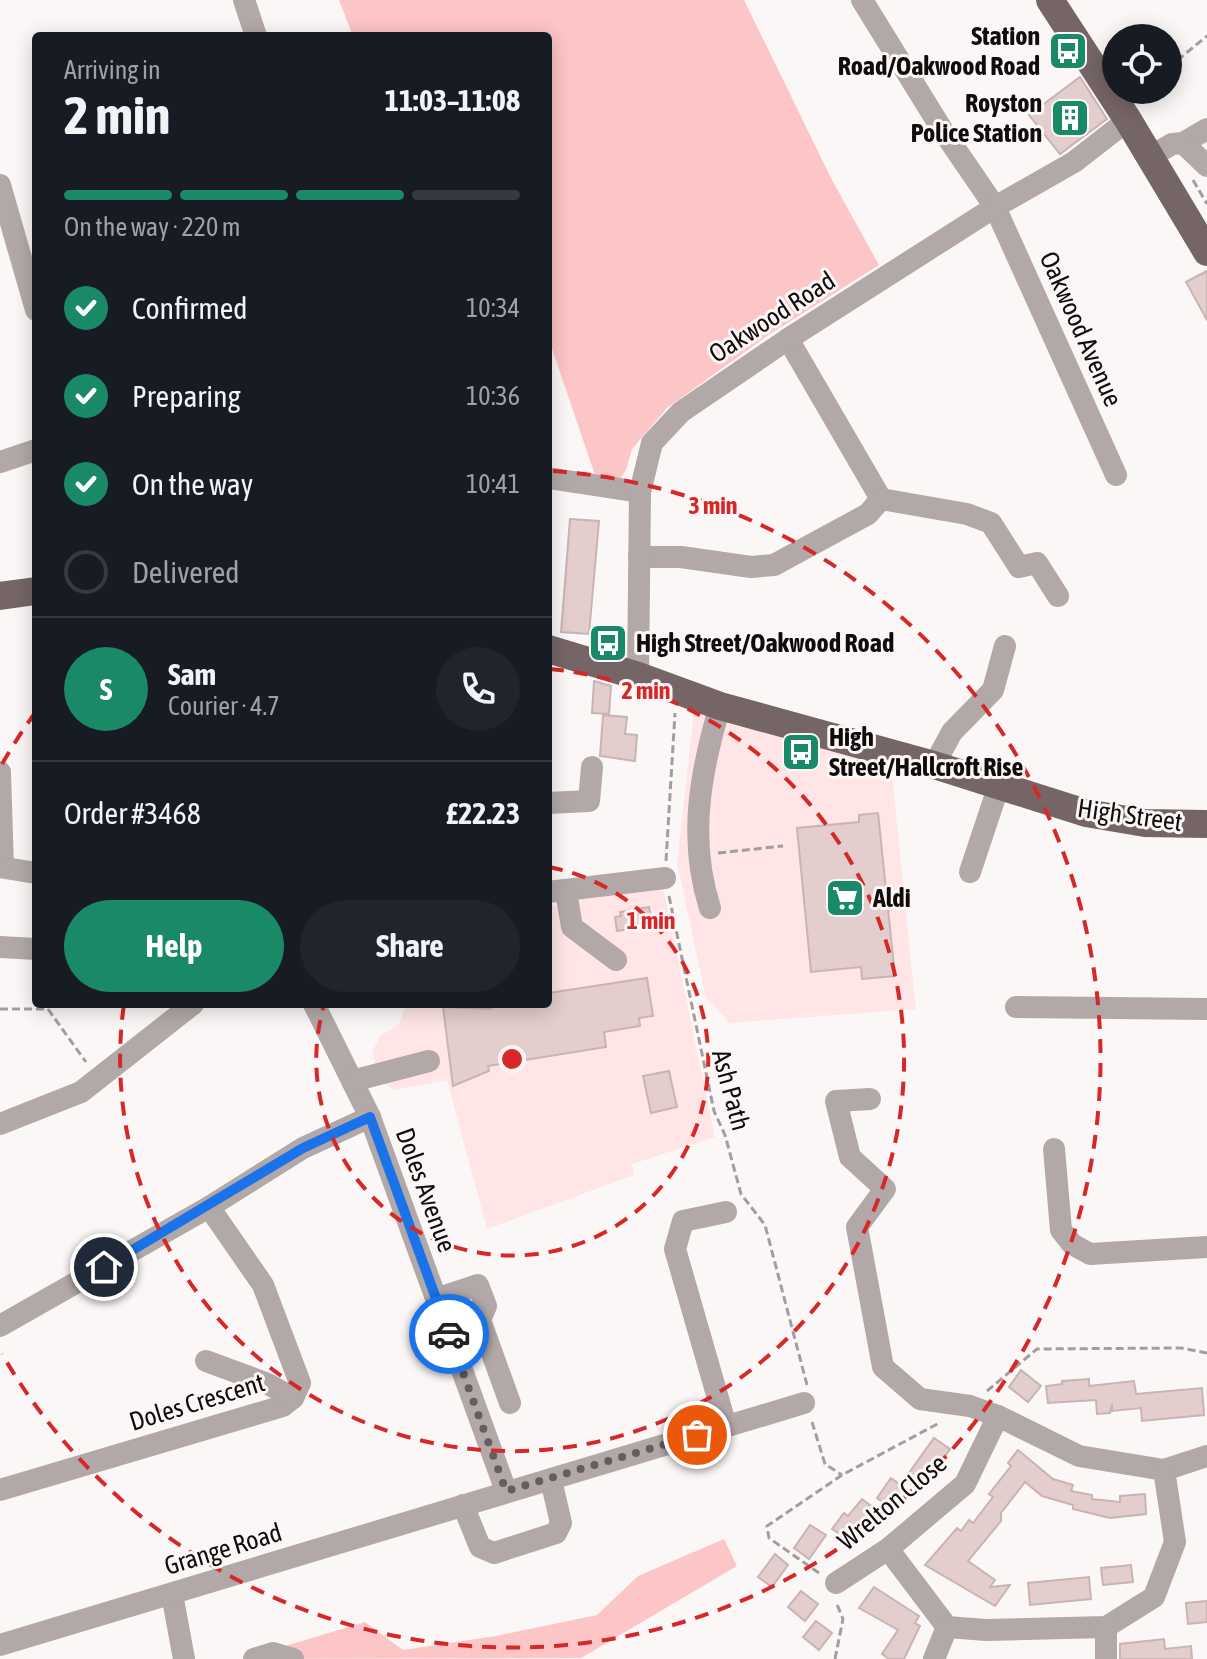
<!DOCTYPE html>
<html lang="en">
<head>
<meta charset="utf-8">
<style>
  body { margin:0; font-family:"Asap Condensed",sans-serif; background:#20242c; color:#f1f3f6; height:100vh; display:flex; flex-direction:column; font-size:30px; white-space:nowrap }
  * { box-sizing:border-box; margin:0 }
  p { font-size:26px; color:#9ea1a6 }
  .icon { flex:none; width:44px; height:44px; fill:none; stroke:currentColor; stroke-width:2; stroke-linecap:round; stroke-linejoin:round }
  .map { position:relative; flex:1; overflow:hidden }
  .sheet { position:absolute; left:32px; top:32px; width:520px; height:976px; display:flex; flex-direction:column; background:#171b24; border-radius:8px; box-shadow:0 4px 20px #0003 }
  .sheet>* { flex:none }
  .buttons { position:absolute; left:1102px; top:24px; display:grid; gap:16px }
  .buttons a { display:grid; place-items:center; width:80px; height:80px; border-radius:50%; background:#171b24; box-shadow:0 4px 20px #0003; font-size:40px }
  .pin { position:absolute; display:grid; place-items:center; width:68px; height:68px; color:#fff; margin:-34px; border:4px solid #fff; border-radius:50%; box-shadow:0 2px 8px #0007 }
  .courier { position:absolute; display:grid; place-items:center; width:80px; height:80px; margin:-40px; border:6px solid #1a73e8; border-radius:50%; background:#fff; color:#222; box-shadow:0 2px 10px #0007 }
  .headline em { font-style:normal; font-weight:700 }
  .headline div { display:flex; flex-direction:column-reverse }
  .headline { display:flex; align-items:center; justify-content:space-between; height:136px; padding:0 32px }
  h1 { font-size:52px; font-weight:700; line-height:60px }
  .bar { display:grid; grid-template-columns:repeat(4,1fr); gap:12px 8px; align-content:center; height:96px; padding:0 32px }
  .bar i { height:10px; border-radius:6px; background:#363941 }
  .bar .active { background:#198968 }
  .bar p { grid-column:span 4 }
  .line { display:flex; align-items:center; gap:20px; padding:0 32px; border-top:2px solid #363941 }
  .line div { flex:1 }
  .round { display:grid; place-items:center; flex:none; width:84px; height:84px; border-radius:42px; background:#20242c }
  ol { padding:0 32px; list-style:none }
  li { display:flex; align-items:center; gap:24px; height:88px }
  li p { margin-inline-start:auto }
  li .icon { padding:8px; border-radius:50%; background:#198968; color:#fff; stroke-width:4 }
  li:last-child { color:#9ea1a6 }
  li i { width:44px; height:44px; border:4px solid #363941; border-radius:50% }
  .primary-button { display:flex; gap:16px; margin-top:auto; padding:16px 32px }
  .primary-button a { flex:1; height:92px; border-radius:48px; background:#198968; color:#fff; font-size:32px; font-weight:700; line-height:92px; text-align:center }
  .primary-button a+a { background:#20242c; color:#f1f3f6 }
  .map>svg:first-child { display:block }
  .built { fill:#ffe5e5 }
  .green { fill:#fcc5c6 }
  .building { fill:#e3cdcd; stroke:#c9b3b3; stroke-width:2 }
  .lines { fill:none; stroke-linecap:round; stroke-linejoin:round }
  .path { stroke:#a39d9d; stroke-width:3; stroke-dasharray:8 4; stroke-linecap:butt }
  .minor { stroke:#b2a8a8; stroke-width:22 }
  .major { stroke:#766566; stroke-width:28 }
  .done { stroke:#645e5e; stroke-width:8; stroke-dasharray:0 14.4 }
  .route { stroke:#1a73e8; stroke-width:10 }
  .ring { fill:none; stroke:#d62828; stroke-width:4; stroke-dasharray:14 10 }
  .labels { text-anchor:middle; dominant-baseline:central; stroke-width:6; stroke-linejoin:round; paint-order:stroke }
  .poi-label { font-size:26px; font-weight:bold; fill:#120b0b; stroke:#fcf7f7; text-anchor:start }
  .street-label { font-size:26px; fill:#120b0b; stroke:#fcf7f7 }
  .centre { fill:#d62828; stroke:#fcf7f7; stroke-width:4 }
  .ring-label { font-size:24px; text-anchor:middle; font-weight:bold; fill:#d62828; stroke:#fcf7f7; stroke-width:6; stroke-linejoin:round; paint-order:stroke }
</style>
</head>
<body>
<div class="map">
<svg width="1207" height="1659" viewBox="0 0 1207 1659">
  <rect width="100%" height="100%" fill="#fcf7f7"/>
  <g class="built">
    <path d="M 694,712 L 891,766 L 916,1009 L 730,1023 L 706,998 L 677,863 Z"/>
    <path d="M 660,887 L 664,892 L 715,1137 L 632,1164 L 634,1175 L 487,1229 L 447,1080 L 395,1090 L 381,1082 L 372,1052 L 381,1035 L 399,1025 L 406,1004 L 548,1004 L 548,905 L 561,907 L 579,896 Z"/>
  </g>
  <g class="green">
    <path d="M 339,0 L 744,0 L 831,178 L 879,265 L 770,334 L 667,408 L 632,449 L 626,470 L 619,480 L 596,478 L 548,337 L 548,36 L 353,36 Z"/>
    <path d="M 724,1539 L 737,1566 L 581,1658 L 242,1659 L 365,1622 L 403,1650 L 496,1636 L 597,1615 L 638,1576 Z"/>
  </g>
  <g class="building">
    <path d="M 1080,77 L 1107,119 L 1060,154 L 1029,115 Z"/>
    <path d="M 1207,271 L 1207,320 L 1186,282 Z"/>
    <path d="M 570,519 L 599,521 L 589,634 L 561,632 Z"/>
    <path d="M 594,681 L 611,686 L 609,714 L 592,713 Z"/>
    <path d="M 603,715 L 627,717 L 625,734 L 637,735 L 635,761 L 600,756 Z"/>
    <path d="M 878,813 L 895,976 L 862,979 L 861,967 L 811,972 L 797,828 L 859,822 L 859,815 Z"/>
    <path d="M 649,907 L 652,925 L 617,931 L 615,917 L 621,916 L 620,912 Z"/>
    <path d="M 647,978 L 653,1016 L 639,1018 L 640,1026 L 604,1032 L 606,1047 L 488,1066 L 489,1071 L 453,1086 L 443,1007 L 491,1009 L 490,1004 L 548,1004 L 548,993 Z"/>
    <path d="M 669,1071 L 677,1107 L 651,1113 L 643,1076 Z"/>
    <path d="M 1021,1370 L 1041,1386 L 1028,1402 L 1009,1387 Z"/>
    <path d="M 1089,1379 L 1089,1386 L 1134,1381 L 1136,1394 L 1202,1388 L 1204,1415 L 1142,1421 L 1141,1408 L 1112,1411 L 1112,1404 L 1110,1413 L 1097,1414 L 1096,1400 L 1048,1403 L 1046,1386 L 1062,1384 L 1062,1381 Z"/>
    <path d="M 934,1438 L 950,1449 L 924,1488 L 906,1477 Z"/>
    <path d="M 1018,1450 L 1053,1479 L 1073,1485 L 1071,1491 L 1092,1495 L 1092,1499 L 1120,1502 L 1120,1496 L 1145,1494 L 1146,1514 L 1110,1518 L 1073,1509 L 1073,1505 L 1042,1496 L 1025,1482 L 1001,1513 L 1001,1521 L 968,1561 L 995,1580 L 990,1587 L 1010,1585 L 995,1606 L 925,1565 L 957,1528 L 961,1531 L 969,1520 L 973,1523 L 993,1497 L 989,1494 L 1011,1466 L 1008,1463 Z"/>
    <path d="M 891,1478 L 908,1491 L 894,1510 L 877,1498 Z"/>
    <path d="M 862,1499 L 878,1511 L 870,1523 L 866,1519 L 850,1541 L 832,1529 L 844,1513 L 848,1516 Z"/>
    <path d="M 810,1525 L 826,1535 L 809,1559 L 794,1548 Z"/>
    <path d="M 775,1554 L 788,1565 L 772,1587 L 758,1577 Z"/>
    <path d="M 1131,1565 L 1133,1582 L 1103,1585 L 1101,1568 Z"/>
    <path d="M 1089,1577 L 1091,1599 L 1030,1605 L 1028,1583 Z"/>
    <path d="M 874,1587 L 919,1616 L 915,1623 L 920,1626 L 904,1659 L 889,1659 L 882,1654 L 898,1630 L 859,1608 Z"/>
    <path d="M 801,1591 L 818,1604 L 805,1621 L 788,1607 Z"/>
    <path d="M 1207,1601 L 1207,1622 L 1188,1624 L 1186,1603 Z"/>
    <path d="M 816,1621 L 832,1633 L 819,1650 L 803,1637 Z"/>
    <path d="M 1164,1639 L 1165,1649 L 1191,1646 L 1192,1659 L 1120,1659 L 1120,1644 Z"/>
  </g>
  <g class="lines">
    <g class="path">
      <path d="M 1168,68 L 1207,36"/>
      <path d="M 1142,101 L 1150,90"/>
      <path d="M 1193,180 L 1207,204"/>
      <path d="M 718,853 L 783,846"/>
      <path d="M 666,861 L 675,713"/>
      <path d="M 669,896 L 714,1111 L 725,1135 L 741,1194 L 765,1225 L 807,1385"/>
      <path d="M 0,1009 L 48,1009 L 86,1062"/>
      <path d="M 987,1391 L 1037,1349 L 1181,1348 L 1207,1353"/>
      <path d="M 812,1422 L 825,1464 L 842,1475"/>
      <path d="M 819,1573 L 769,1538 L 767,1526 L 842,1475 L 941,1422"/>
      <path d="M 835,1659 L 843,1619 L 836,1602"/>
    </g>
    <g class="minor">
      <path d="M 244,0 L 256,36"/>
      <path d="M 862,0 L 943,131 L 995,207 L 1116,475"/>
      <path d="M 1183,143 L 1207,129"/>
      <path d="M 1150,157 L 1172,144 L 1183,143 L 1207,166"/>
      <path d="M 0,185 L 36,310"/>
      <path d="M 788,339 L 881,499 L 967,514 L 991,523 L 1019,567 L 1037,563 L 1058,596"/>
      <path d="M 0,462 L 36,450"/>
      <path d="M 548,478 L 640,492"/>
      <path d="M 639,557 L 681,557 L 751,567 L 774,565 L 868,514 L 881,499"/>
      <path d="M 638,676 L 640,492 L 652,443 L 681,412 L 788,339 L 995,207 L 1074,162 L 1128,120"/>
      <path d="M 934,765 L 952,732 L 993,690 L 1005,646"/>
      <path d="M 0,772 L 3,867"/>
      <path d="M 548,803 L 589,801 L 592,767"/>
      <path d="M 0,867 L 36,873"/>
      <path d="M 970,872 L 999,785"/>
      <path d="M 548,892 L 665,878"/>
      <path d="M 566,892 L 572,927 L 616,960"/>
      <path d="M 710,908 C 688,840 700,773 720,706"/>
      <path d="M 0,947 L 36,949"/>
      <path d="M 314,1004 L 370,1117 L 506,1491"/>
      <path d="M 1016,1007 L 1207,1009"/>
      <path d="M 352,1081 L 429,1061"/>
      <path d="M 870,1099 L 836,1101 L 850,1157 L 885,1189 L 857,1227 L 883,1367 L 920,1399 L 970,1406 L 998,1416 L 1079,1456 L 1164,1470 L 1207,1456"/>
      <path d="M 0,1124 L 81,1092 L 193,1004"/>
      <path d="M 1054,1149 L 1061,1230 L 1072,1244 L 1090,1254 L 1207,1247"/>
      <path d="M 209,1207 L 303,1148 L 370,1117"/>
      <path d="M 436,1299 L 478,1285 L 486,1306 L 480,1320 L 510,1403"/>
      <path d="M 0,1326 L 209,1207 L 263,1285 L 300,1383 L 293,1398 L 283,1406 L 0,1490"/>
      <path d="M 206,1361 L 268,1384 L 293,1398"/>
      <path d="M 726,1426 L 675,1249 L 683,1221 L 726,1212"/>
      <path d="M 463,1505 L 480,1547 L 494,1553 L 556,1533 L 561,1523 L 551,1480"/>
      <path d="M 888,1549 L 947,1627 L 986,1630 L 1106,1627 L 1154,1597 L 1175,1542 L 1164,1470"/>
      <path d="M 836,1583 L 888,1549 L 965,1484 L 998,1416"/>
      <path d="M 172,1594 L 184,1659"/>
      <path d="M 1106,1627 L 1106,1659"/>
      <path d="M 0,1645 L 804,1403"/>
      <path d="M 254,1659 L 273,1653 L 293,1659"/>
      <path d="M 934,1659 L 947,1627"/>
    </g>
    <g class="major">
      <path d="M 1050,0 L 1128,120 L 1207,252"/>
      <path d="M 0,596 L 36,591"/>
      <path d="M 548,649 L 638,676 L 720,706 L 934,765 L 1086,813 L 1145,823 L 1207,824"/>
    </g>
  </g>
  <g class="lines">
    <path class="done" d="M 449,1334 L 506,1491 L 697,1435"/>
    <path class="route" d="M 104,1267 L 303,1148 L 370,1117 L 449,1334"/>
  </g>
  <g class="ring">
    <path d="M549 867A196 196 0 1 1 324 1005"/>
    <path d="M550 669A392 392 0 1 1 124 1004"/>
    <path d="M2 764A589 589 0 0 1 35 713M553 471A589 589 0 1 1 2 1354"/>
  </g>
  <defs>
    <g id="bus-square" transform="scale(2)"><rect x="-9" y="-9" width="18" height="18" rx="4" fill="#198968" stroke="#fcf7f7"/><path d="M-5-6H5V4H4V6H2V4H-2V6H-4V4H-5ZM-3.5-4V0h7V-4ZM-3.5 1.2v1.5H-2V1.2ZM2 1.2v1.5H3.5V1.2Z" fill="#fff"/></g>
    <g id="building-square" transform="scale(2)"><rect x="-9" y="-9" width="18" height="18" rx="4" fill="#198968" stroke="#fcf7f7"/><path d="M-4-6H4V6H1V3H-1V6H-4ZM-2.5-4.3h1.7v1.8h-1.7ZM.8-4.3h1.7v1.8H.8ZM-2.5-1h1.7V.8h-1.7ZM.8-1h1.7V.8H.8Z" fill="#fff"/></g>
    <g id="supermarket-square" transform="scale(2)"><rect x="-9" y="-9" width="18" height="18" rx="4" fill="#198968" stroke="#fcf7f7"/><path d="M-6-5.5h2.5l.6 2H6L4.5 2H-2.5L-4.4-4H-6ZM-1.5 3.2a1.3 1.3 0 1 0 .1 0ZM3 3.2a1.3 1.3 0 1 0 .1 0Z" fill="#fff"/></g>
  </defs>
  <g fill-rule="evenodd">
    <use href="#bus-square" x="1068" y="51"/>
    <use href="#building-square" x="1070" y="118"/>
    <use href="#bus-square" x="608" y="643"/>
    <use href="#bus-square" x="801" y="752"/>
    <use href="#supermarket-square" x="845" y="898"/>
  </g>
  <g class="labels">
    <g class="poi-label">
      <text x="1040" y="36" text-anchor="end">Station<tspan x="1040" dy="30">Road/Oakwood Road</tspan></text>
      <text x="1042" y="103" text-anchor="end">Royston<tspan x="1042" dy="30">Police Station</tspan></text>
      <text x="636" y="643">High Street/Oakwood Road</text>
      <text x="829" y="737">High<tspan x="829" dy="30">Street/Hallcroft Rise</tspan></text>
      <text x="873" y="898">Aldi</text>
    </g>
    <g class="street-label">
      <text transform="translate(772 317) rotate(-33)">Oakwood Road</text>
      <text transform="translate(1081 329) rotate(66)">Oakwood Avenue</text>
      <text transform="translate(1130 815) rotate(8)">High Street</text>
      <text transform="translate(731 1090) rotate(75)">Ash Path</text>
      <text transform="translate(426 1190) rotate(70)">Doles Avenue</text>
      <text transform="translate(197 1402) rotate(-17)">Doles Crescent</text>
      <text transform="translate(892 1502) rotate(-40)">Wrelton Close</text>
      <text transform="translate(223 1549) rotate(-17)">Grange Road</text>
    </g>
  </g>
  <circle cx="512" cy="1059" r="12" class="centre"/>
  <g class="ring-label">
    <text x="713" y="514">3 min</text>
    <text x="646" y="699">2 min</text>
    <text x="651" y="929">1 min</text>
  </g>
</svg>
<div class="buttons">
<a><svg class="icon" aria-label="locate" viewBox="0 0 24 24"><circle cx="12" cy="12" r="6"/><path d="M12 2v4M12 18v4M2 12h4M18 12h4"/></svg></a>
</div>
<div class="pin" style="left:697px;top:1435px;background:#ea580c"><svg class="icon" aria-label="bag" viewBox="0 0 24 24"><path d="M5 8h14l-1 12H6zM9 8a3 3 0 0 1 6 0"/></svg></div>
<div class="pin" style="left:104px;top:1267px;background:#1f2937"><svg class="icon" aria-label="home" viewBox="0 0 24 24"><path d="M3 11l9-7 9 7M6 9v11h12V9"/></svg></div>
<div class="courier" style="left:449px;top:1334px"><svg class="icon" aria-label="car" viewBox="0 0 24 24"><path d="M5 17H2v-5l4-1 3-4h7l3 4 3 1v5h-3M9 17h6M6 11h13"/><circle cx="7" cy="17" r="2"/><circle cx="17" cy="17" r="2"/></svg></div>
<section class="sheet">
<div class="headline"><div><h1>2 min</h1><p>Arriving in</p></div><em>11:03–11:08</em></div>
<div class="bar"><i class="active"></i><i class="active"></i><i class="active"></i><i></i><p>On the way · 220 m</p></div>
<ol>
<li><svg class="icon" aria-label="check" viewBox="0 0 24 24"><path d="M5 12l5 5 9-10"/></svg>Confirmed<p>10:34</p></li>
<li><svg class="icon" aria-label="check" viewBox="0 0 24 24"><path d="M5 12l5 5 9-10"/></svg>Preparing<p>10:36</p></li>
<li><svg class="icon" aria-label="check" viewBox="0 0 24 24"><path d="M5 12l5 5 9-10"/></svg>On the way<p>10:41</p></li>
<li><i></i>Delivered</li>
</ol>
<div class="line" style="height:144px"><b class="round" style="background:#198968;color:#fff">S</b><div><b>Sam</b><p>Courier · 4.7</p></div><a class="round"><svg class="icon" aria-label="phone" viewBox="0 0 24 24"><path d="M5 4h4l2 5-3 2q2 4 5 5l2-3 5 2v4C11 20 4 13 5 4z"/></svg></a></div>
<div class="line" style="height:104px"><div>Order #3468</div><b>£22.23</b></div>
<div class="primary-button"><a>Help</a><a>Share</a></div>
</section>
</div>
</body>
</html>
